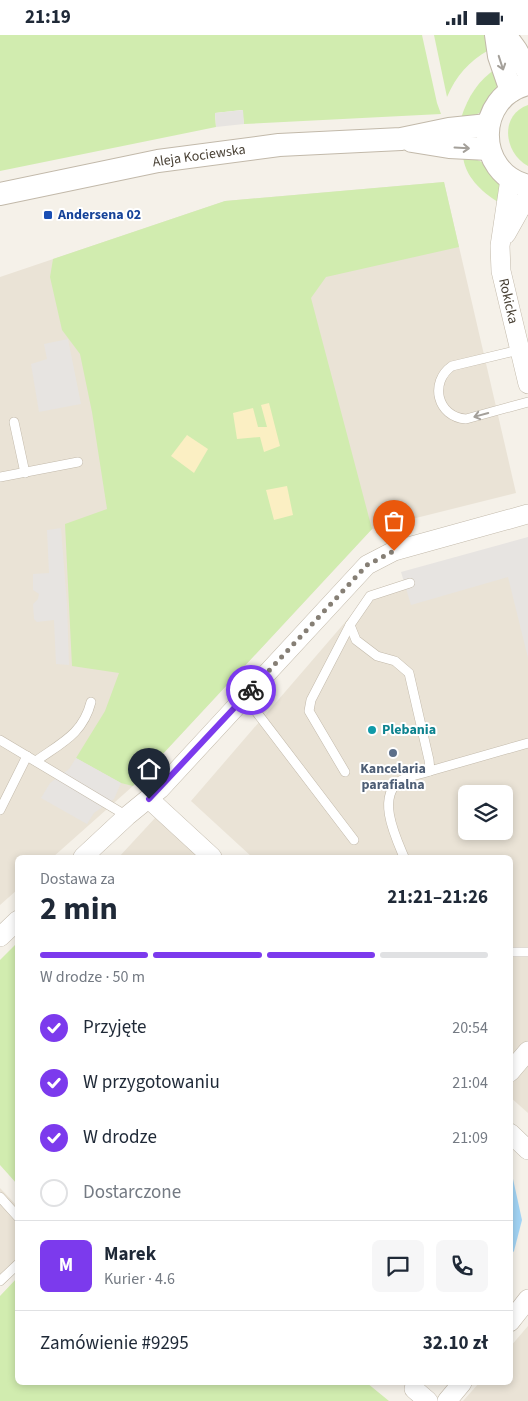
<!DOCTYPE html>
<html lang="pl">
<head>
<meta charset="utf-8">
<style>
  body { margin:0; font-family:"Source Sans 3",sans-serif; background:#f6f6f7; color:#1f2937; height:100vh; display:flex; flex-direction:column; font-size:19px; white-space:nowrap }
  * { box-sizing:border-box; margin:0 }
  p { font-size:16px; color:#747a83 }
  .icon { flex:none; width:28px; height:28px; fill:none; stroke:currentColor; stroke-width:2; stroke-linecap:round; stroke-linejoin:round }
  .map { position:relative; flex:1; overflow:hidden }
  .sheet { position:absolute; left:15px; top:820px; width:498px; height:530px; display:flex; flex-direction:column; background:#fff; border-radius:8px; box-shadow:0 2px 8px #0003 }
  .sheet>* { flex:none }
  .tools { position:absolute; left:458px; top:750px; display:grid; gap:10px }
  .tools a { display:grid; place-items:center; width:55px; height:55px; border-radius:8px; background:#fff; box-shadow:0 2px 8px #0003; font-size:25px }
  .pin { position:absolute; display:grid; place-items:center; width:42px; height:42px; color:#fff; margin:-51px -21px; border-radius:50% 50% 50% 0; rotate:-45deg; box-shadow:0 0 5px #0007 }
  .pin .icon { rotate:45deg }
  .courier { position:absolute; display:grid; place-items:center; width:50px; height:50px; margin:-25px; border:4px solid #7c3aed; border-radius:50%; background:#fff; color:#222; box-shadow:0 1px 6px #0007 }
  .headline em { font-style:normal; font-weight:700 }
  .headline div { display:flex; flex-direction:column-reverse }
  .headline { display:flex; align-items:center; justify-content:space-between; height:85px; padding:0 25px }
  h1 { font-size:32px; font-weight:700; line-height:38px }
  .bar { display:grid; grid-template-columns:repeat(4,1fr); gap:8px 5px; align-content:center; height:60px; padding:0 25px }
  .bar i { height:6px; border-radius:4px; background:#e0e1e3 }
  .bar .on { background:#7c3aed }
  .bar p { grid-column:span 4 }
  .line { display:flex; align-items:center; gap:12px; padding:0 25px; border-top:1px solid #e0e1e3 }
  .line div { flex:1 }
  .round { display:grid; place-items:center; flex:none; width:52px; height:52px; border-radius:8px; background:#f6f6f7 }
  ol { padding:0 25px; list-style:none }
  li { display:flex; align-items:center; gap:15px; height:55px }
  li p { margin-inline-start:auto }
  li .icon { padding:5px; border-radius:50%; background:#7c3aed; color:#fff; stroke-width:4 }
  li:last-child { color:#747a83 }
  li i { width:28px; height:28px; border:2px solid #e0e1e3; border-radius:50% }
  .status { display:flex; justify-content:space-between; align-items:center; height:35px; padding:0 25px; background:#fff; direction:ltr }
  .status svg { height:14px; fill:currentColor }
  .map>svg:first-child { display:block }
  .residential { fill:#eae3d6; fill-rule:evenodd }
  .green { fill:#d1ecaf }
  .sand { fill:#fbefc3 }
  .parking { fill:#e7e4e1 }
  .water { fill:#a2d4f5 }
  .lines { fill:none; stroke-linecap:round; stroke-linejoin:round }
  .service-casing { stroke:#c2b9aa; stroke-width:10 }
  .minor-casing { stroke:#c2b9aa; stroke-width:20 }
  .tertiary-casing { stroke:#c2b9aa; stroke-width:24 }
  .service { stroke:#fff; stroke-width:9 }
  .minor { stroke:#fff; stroke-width:19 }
  .tertiary { stroke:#fff; stroke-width:22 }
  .oneway { stroke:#a4a09a }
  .done { stroke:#867f75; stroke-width:5; stroke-dasharray:0 9 }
  .route { stroke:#7c3aed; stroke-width:6 }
  .transit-dot { fill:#1a4fb4; stroke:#fff; stroke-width:2 }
  .culture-dot { fill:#0f9aa8; stroke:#fff; stroke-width:2 }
  .service-dot { fill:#5c6f8a; stroke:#fff; stroke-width:2 }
  .labels { text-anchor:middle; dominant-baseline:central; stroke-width:4; stroke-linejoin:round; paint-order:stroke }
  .street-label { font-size:14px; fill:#4a4236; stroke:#fff }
  .transit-label { font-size:14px; font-weight:bold; fill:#164399; stroke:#fff; text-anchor:start }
  .culture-label { font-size:14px; font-weight:bold; fill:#0d838f; stroke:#fff; text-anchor:start }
  .service-label { font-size:14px; font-weight:bold; fill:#4e5e75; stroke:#fff }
</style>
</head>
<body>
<div class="status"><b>21:19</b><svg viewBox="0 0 49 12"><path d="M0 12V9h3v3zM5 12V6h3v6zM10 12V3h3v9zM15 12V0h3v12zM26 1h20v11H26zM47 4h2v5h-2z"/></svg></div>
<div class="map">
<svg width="528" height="1366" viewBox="0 0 528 1366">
  <rect width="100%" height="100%" fill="#f5f1e9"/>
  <g class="residential">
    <path d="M 444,147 L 516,458 L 372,494 L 133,751 L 53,822 L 18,822 L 17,855 L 0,870 L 0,242 L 225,166 Z"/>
    <path d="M 528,507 L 528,1078 L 510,1062 L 510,822 L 252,822 L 191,766 L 372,556 ZM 466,759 L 504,759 L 504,796 L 466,796 Z"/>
    <path d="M 156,782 L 200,822 L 119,822 Z"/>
    <path d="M 0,1153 L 18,1172 L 17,1229 L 0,1248 Z"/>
    <path d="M 528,1291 L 528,1366 L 463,1366 L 479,1348 L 510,1348 L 510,1312 Z"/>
  </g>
  <g class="green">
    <path d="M 0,0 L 422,0 L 437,68 L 441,79 L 244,89 L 242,75 L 215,78 L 216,92 L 0,136 Z"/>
    <path d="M 434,0 L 484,0 L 489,15 C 469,26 456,41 447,62 Z"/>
    <path d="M 497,33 C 500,59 490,81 461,83 C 468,62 478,45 497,33 Z"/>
    <path d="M 528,70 L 528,131 C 504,118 499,80 528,70 Z"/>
    <path d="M 463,120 C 478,124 498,132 500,151 C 500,156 498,162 498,167 C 482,157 464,141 463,120 Z"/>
    <path d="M 444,147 L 459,212 L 326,242 L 311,263 L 372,494 L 133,751 L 121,748 L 76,723 L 105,676 L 119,638 L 72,631 L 65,489 L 107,474 L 92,377 L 80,319 L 62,295 L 50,242 L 53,224 L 225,166 Z"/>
    <path d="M 17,908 L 17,1149 L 0,1130 L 0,925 Z"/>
    <path d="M 17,1243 L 18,1348 L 367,1348 L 389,1366 L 0,1366 L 0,1261 Z"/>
  </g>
  <g class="sand">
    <path d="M 269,368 L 280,411 L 264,417 L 260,402 L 237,404 L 233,378 L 253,373 L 258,392 L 267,392 L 261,370 Z"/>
    <path d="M 187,400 L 208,414 L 194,438 L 171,421 Z"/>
    <path d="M 287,451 L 293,480 L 274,485 L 266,455 Z"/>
  </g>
  <g class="parking">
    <path d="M 243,75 L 244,89 L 216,92 L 215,78 Z"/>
    <path d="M 68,304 L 81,369 L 39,377 L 31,329 L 47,324 L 44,309 Z"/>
    <path d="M 61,493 L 67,569 L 69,630 L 56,629 L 54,585 L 37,587 L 34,584 L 33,569 L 38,564 L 39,559 L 33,555 L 33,539 L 49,538 L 47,495 Z"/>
    <path d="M 528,502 L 528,623 L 508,542 L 411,570 L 401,537 Z"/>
    <path d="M 76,723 L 121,748 L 114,764 L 94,778 L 87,789 L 41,763 L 50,748 L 69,734 Z"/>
  </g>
  <path class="water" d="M 510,1141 L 513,1144 L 522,1185 L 514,1216 L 510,1221 Z"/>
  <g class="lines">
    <g class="service-casing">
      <g id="service">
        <path d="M 519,315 L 452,331 C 429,347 437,382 466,384 L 528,367"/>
        <path d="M 14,387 L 25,438"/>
        <path d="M 0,442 L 78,427"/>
        <path d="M 410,548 L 370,561 L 350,590 L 356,605 L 377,621 L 395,626 L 409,638 L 429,725 L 430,736 L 528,708"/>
        <path d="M 245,662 L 354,805"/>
        <path d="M 0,705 L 127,781"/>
        <path d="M 36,726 C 61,708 83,699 91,667"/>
        <path d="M 345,737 L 309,676 L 311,665 L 350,590"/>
        <path d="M 0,775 L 27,721"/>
        <path d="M 404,822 C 396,803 376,762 400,746 C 409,741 421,739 430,736"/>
        <path d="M 510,917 L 528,917"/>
        <path d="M 0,1162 L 18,1182"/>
        <path d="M 0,1246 L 18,1229"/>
      </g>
    </g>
    <g class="minor-casing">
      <g id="minor">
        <path d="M 510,144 L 500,211 L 501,236 L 528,349"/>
        <path d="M 506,199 L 528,160"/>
        <path d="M 149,764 L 212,822"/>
        <path d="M 83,822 L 127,781 L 160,754 L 367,530 L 394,516 L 528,479"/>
        <path d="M 0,902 L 18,885"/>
        <path d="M 510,1037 L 528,1016"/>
        <path d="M 510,1098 L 528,1115"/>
        <path d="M 510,1287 L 528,1264"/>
        <path d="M 414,1354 L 428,1366"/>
        <path d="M 447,1366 L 462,1348"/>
      </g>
    </g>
    <g class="tertiary-casing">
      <g id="tertiary">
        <path d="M 496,0 L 499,21 L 511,56"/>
        <path d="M 505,0 L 516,15 L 528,37"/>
        <path d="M 528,49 C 475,61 474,138 528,151"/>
        <path d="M 412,106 L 449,112 L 489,114"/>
        <path d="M 0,159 L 158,126 L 279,110 L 401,104 L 449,94 L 488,90"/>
      </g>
    </g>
    <use href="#service" class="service"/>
    <use href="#minor" class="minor"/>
    <use href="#tertiary" class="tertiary"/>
  </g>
  <defs><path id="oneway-shaft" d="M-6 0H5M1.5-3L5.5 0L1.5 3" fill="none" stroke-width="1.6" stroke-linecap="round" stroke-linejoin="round" transform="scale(1.25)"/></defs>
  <g class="oneway">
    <use href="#oneway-shaft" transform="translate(501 28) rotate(72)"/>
    <use href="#oneway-shaft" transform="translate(462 113) rotate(3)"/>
    <use href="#oneway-shaft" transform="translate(481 380) rotate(165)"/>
  </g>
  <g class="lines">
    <path class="done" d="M 251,655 L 367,530 L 394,516"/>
    <path class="route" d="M 149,764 L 251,655"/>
  </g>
  <rect class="transit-dot" x="43" y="175" width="10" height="10" rx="2.5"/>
  <circle class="culture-dot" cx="372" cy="695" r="5"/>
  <circle class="service-dot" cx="393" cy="718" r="5"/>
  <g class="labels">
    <g class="street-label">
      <text transform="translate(199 121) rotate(-8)">Aleja Kociewska</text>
      <text transform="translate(508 266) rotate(77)">Rokicka</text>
    </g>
    <g class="transit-label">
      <text x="58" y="180">Andersena 02</text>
    </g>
    <g class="culture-label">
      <text x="382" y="695">Plebania</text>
    </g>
    <g class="service-label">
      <text x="393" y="734">Kancelaria<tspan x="393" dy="16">parafialna</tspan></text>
    </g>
  </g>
</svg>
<div class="tools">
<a><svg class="icon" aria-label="layers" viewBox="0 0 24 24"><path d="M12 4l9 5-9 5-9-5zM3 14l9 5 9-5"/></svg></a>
</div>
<div class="pin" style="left:394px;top:516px;background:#ea580c"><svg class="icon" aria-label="bag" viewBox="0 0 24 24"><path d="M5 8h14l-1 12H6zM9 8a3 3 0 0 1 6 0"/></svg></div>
<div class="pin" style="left:149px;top:764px;background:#1f2937"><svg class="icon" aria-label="home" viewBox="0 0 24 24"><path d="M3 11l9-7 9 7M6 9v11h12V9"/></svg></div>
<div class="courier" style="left:251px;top:655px"><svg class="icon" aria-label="bike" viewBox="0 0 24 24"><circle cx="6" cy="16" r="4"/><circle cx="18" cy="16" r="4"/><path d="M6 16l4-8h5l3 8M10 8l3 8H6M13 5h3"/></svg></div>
<section class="sheet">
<div class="headline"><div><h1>2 min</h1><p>Dostawa za</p></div><em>21:21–21:26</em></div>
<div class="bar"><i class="on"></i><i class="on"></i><i class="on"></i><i></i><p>W drodze · 50 m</p></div>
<ol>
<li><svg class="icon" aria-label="check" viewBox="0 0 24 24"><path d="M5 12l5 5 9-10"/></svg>Przyjęte<p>20:54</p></li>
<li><svg class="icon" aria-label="check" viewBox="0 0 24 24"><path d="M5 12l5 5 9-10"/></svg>W przygotowaniu<p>21:04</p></li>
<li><svg class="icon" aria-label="check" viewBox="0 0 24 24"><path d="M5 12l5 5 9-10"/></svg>W drodze<p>21:09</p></li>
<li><i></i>Dostarczone</li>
</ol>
<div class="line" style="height:90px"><b class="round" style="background:#7c3aed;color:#fff">M</b><div><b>Marek</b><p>Kurier · 4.6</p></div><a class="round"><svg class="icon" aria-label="chat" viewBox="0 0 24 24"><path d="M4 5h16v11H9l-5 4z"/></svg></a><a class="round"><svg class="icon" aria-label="phone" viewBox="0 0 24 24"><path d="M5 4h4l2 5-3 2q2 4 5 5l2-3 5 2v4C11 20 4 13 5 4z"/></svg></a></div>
<div class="line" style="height:65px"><div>Zamówienie #9295</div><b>32.10 zł</b></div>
</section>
</div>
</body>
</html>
